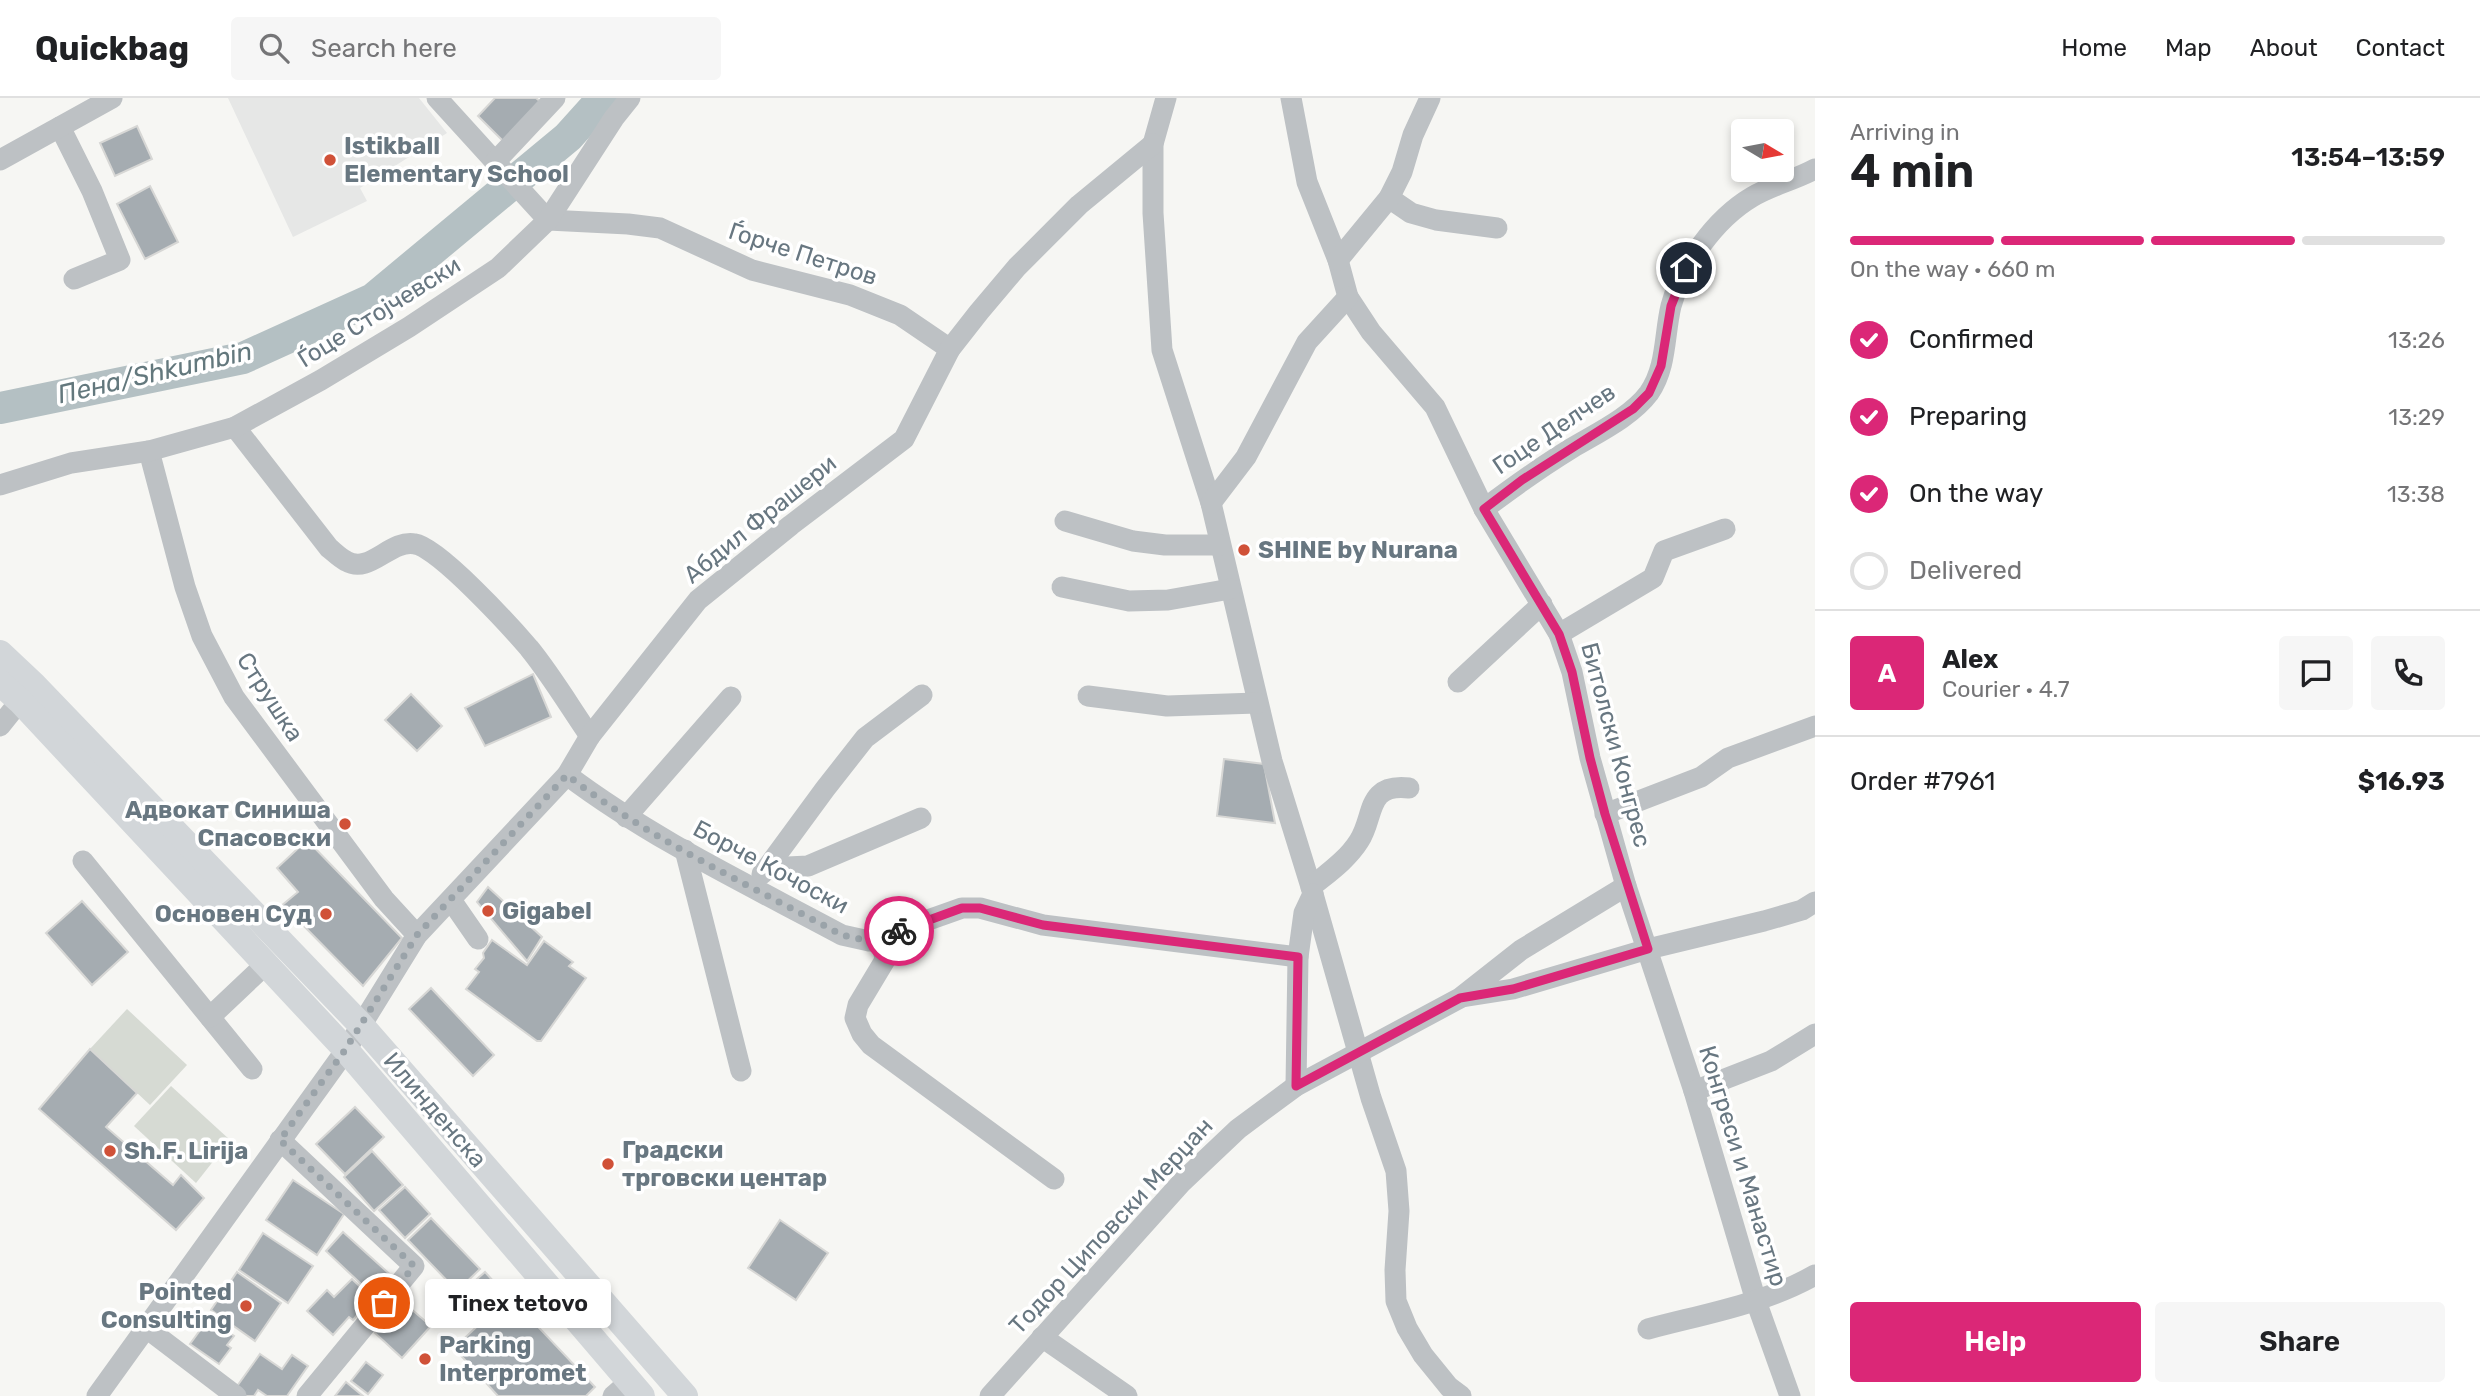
<!DOCTYPE html>
<html lang="en">
<head>
<meta charset="utf-8">
<style>
  body { margin:0; font-family:Rubik,sans-serif; background:#f6f6f6; color:#202124; height:100vh; display:flex; flex-direction:column; font-size:26px; white-space:nowrap }
  * { box-sizing:border-box; margin:0 }
  p { font-size:23px; color:#757577 }
  .icon { flex:none; width:38px; height:38px; fill:none; stroke:currentColor; stroke-width:2; stroke-linecap:round; stroke-linejoin:round }
  .map { position:relative; flex:1; overflow:hidden }
  .side { display:flex; flex-direction:column; background:#fff; width:665px }
  .side>* { flex:none }
  .needle { width:46px; rotate:100deg }
  .fabs { position:absolute; left:1731px; top:21px; display:grid; gap:14px }
  .fabs a { display:grid; place-items:center; width:63px; height:63px; border-radius:7px; background:#fff; box-shadow:0 4px 10px #0003; font-size:35px }
  .pin { position:absolute; display:grid; place-items:center; width:60px; height:60px; color:#fff; margin:-30px; border:4px solid #fff; border-radius:50%; box-shadow:0 2px 7px #0007 }
  .courier { position:absolute; display:grid; place-items:center; width:70px; height:70px; margin:-35px; border:5px solid #db2777; border-radius:50%; background:#fff; color:#222; box-shadow:0 2px 9px #0007 }
  .bubble { position:absolute; height:49px; border-radius:7px; background:#fff; box-shadow:0 4px 10px #0003; font-size:23px; font-weight:600; line-height:49px; text-align:center }
  .headline em { font-style:normal; font-weight:600 }
  .headline div { display:flex; flex-direction:column-reverse }
  .headline { display:flex; align-items:center; justify-content:space-between; height:119px; padding:0 35px }
  h1 { font-size:46px; font-weight:600; line-height:52px }
  .bar { display:grid; grid-template-columns:repeat(4,1fr); gap:10px 7px; align-content:center; height:84px; padding:0 35px }
  .bar i { height:9px; border-radius:5px; background:#e0e0e0 }
  .bar .selected { background:#db2777 }
  .bar p { grid-column:span 4 }
  .line { display:flex; align-items:center; gap:18px; padding:0 35px; border-top:2px solid #e0e0e0 }
  .line div { flex:1 }
  .round { display:grid; place-items:center; flex:none; width:74px; height:74px; border-radius:7px; background:#f6f6f6 }
  ol { padding:0 35px; list-style:none }
  li { display:flex; align-items:center; gap:21px; height:77px }
  li p { margin-inline-start:auto }
  li .icon { padding:7px; border-radius:50%; background:#db2777; color:#fff; stroke-width:4 }
  li:last-child { color:#757577 }
  li i { width:38px; height:38px; border:4px solid #e0e0e0; border-radius:50% }
  .button { display:flex; gap:14px; margin-top:auto; padding:14px 35px }
  .button a { flex:1; height:80px; border-radius:7px; background:#db2777; color:#fff; font-size:28px; font-weight:600; line-height:80px; text-align:center }
  .button a+a { background:#f6f6f6; color:#202124 }
  header { display:flex; align-items:center; gap:42px; box-sizing:border-box; height:98px; padding:0 35px; background:#fff; border-bottom:2px solid #e0e0e0 }
  header strong { font-size:33px }
  nav { display:flex; gap:38px; margin-inline-start:auto; font-size:24px }
  .search { width:490px; height:63px; background:#f6f6f6; display:flex; align-items:center; gap:18px; box-sizing:border-box; padding:0 24px; border-radius:7px; color:#757577; font-size:26px }
  main { display:flex; flex:1; min-height:0 }
  .map>svg:first-child { display:block }
  .built { fill:#e6e7e6 }
  .green { fill:#d6dad3 }
  .lines { fill:none; stroke-linecap:round; stroke-linejoin:round }
  .river { stroke:#b4c0c3; stroke-width:32 }
  .building { fill:#a5acb1; stroke:#d7d7d5; stroke-width:2 }
  .minor { stroke:#bdc1c4; stroke-width:21 }
  .major { stroke:#d2d6d9; stroke-width:26 }
  .done { stroke:#9aa3a9; stroke-width:7; stroke-dasharray:0 12.6 }
  .route { stroke:#db2777; stroke-width:9 }
  .poi-dot { fill:#d05138; stroke:#fff; stroke-width:2.5 }
  .labels { text-anchor:middle; dominant-baseline:central; stroke-width:7; stroke-linejoin:round; paint-order:stroke }
  .poi-label { font-size:24px; font-weight:bold; fill:#687781; stroke:#fff; text-anchor:start }
  .street-label { font-size:24px; fill:#687781; stroke:#fff }
  .water-label { font-size:26px; font-style:italic; fill:#63787d; stroke:#fff }
</style>
</head>
<body>
<header>
<strong>Quickbag</strong>
<div class="search"><svg class="icon" aria-label="search" viewBox="0 0 24 24"><circle cx="10" cy="10" r="6"/><path d="M15 15l6 6"/></svg>Search here</div>
<nav><a>Home</a><a>Map</a><a>About</a><a>Contact</a></nav>
</header>
<main>
<div class="map">
<svg width="1815" height="1298" viewBox="0 0 1815 1298">
  <rect width="100%" height="100%" fill="#f6f6f3"/>
  <path class="built" d="M 228,0 L 419,0 L 447,35 L 360,90 L 367,103 L 293,139 Z"/>
  <g class="green">
    <path d="M 127,911 L 187,967 L 150,1007 L 90,951 Z"/>
    <path d="M 171,988 L 230,1042 L 196,1085 L 134,1028 Z"/>
  </g>
  <g class="lines">
    <path class="river" d="M 0,310 L 243,260 L 373,201 L 568,39 L 603,0"/>
  </g>
  <g class="building">
    <path d="M 495,0 L 536,0 L 542,5 L 504,44 L 478,18 Z"/>
    <path d="M 137,28 L 152,61 L 115,78 L 100,45 Z"/>
    <path d="M 150,88 L 178,144 L 145,161 L 117,106 Z"/>
    <path d="M 533,576 L 551,619 L 485,648 L 465,610 Z"/>
    <path d="M 411,596 L 442,628 L 417,653 L 385,622 Z"/>
    <path d="M 1224,661 L 1264,666 L 1275,725 L 1217,718 Z"/>
    <path d="M 307,742 L 402,840 L 363,888 L 295,819 L 286,829 L 269,812 L 276,806 L 281,808 L 298,794 L 277,770 Z"/>
    <path d="M 488,789 L 542,839 L 527,863 L 477,804 Z"/>
    <path d="M 82,803 L 128,854 L 92,887 L 46,835 Z"/>
    <path d="M 492,842 L 527,867 L 544,843 L 573,864 L 569,868 L 586,880 L 541,943 L 537,943 L 466,891 L 479,874 L 475,871 L 484,860 L 483,855 Z"/>
    <path d="M 431,890 L 494,957 L 473,978 L 409,911 Z"/>
    <path d="M 90,951 L 137,995 L 106,1029 L 173,1087 L 181,1077 L 204,1100 L 176,1132 L 39,1011 Z"/>
    <path d="M 355,1009 L 384,1039 L 345,1076 L 316,1046 Z"/>
    <path d="M 372,1053 L 403,1087 L 374,1113 L 344,1079 Z"/>
    <path d="M 293,1082 L 344,1116 L 317,1157 L 266,1122 Z"/>
    <path d="M 405,1089 L 430,1116 L 405,1140 L 379,1112 Z"/>
    <path d="M 431,1120 L 480,1171 L 457,1193 L 408,1142 Z"/>
    <path d="M 780,1122 L 828,1155 L 796,1202 L 748,1170 Z"/>
    <path d="M 343,1134 L 394,1180 L 376,1200 L 326,1153 Z"/>
    <path d="M 263,1135 L 313,1168 L 288,1205 L 239,1172 Z"/>
    <path d="M 237,1174 L 281,1205 L 255,1243 L 211,1212 Z"/>
    <path d="M 485,1174 L 504,1195 L 481,1217 L 461,1195 Z"/>
    <path d="M 352,1181 L 372,1200 L 353,1222 L 349,1219 L 333,1237 L 307,1213 L 327,1192 L 334,1199 Z"/>
    <path d="M 504,1203 L 522,1223 L 528,1218 L 595,1289 L 586,1298 L 498,1298 L 454,1250 Z"/>
    <path d="M 403,1204 L 431,1228 L 402,1260 L 375,1235 Z"/>
    <path d="M 209,1220 L 234,1238 L 227,1247 L 231,1250 L 219,1266 L 190,1246 Z"/>
    <path d="M 260,1256 L 282,1271 L 292,1257 L 308,1268 L 287,1298 L 267,1298 L 258,1292 L 254,1298 L 244,1298 L 235,1291 Z"/>
    <path d="M 366,1264 L 383,1277 L 368,1296 L 351,1283 Z"/>
    <path d="M 346,1284 L 363,1298 L 335,1298 Z"/>
  </g>
  <g class="lines">
    <g class="minor">
      <path d="M 437,0 L 548,122"/>
      <path d="M 1166,0 L 1153,46 L 1153,115 L 1162,252 L 1211,405 L 1272,663 L 1311,789 L 1371,1000 L 1396,1073 L 1399,1113 L 1395,1172 L 1396,1203 L 1407,1230 L 1423,1257 L 1449,1289 L 1461,1298"/>
      <path d="M 1291,0 L 1307,84 L 1338,162 L 1348,199 L 1371,234 L 1435,309 L 1484,411 L 1559,536 L 1572,574 L 1590,660 L 1626,788 L 1694,993 L 1756,1203 L 1790,1298"/>
      <path d="M 60,29 L 92,93 L 120,162 L 74,181"/>
      <path d="M 0,62 L 112,0"/>
      <path d="M 495,64 L 555,0"/>
      <path d="M 1389,100 L 1411,115 L 1436,122 L 1497,130"/>
      <path d="M 548,122 L 628,126 L 660,130 L 752,172 L 850,197 L 900,217 L 950,251"/>
      <path d="M 1338,162 L 1389,100 L 1402,74 L 1413,37 L 1430,0"/>
      <path d="M 235,329 L 329,450 C 334,454 340,460 346,463 C 370,477 390,441 415,446 C 438,449 511,529 529,550 C 551,577 570,609 590,638"/>
      <path d="M 149,353 L 185,489 L 202,538 L 234,599 L 384,801 L 417,837"/>
      <path d="M 0,387 L 71,365 L 149,353 L 235,329 L 321,282 L 409,229 L 498,170 L 548,122 L 614,20 L 630,0"/>
      <path d="M 1211,405 L 1246,359 L 1307,244 L 1348,199"/>
      <path d="M 1484,411 C 1513,389 1541,369 1572,350 C 1597,335 1631,319 1649,295 C 1667,269 1664,237 1671,208 C 1682,167 1715,121 1752,99 C 1772,87 1795,82 1815,71"/>
      <path d="M 1065,423 L 1133,443 L 1165,447 L 1220,447"/>
      <path d="M 1062,489 L 1129,503 L 1168,502 L 1230,491"/>
      <path d="M 1559,536 L 1653,480 L 1664,453 L 1725,431"/>
      <path d="M 1458,584 L 1542,506"/>
      <path d="M 1088,598 L 1167,608 L 1257,605"/>
      <path d="M 0,628 L 20,603"/>
      <path d="M 567,677 C 652,741 749,787 842,837 L 869,843 L 962,810 L 980,810 L 1043,827 L 1298,859"/>
      <path d="M 1605,716 L 1701,679 L 1728,660 L 1815,628"/>
      <path d="M 626,719 L 731,599"/>
      <path d="M 685,752 L 741,973"/>
      <path d="M 83,763 L 252,971"/>
      <path d="M 767,770 L 825,691 L 865,640 L 922,597"/>
      <path d="M 762,776 L 767,770 L 808,768 L 921,720"/>
      <path d="M 1311,789 C 1328,775 1347,762 1359,743 C 1375,719 1365,685 1409,690"/>
      <path d="M 451,802 L 478,841"/>
      <path d="M 881,838 L 885,862 L 858,907 L 855,920 L 862,936 L 871,947 L 1054,1081"/>
      <path d="M 1462,899 L 1513,891 L 1648,851 L 1764,823 L 1802,812 L 1815,804"/>
      <path d="M 210,919 L 266,866"/>
      <path d="M 1296,988 L 1298,859 L 1304,815 L 1313,796"/>
      <path d="M 1694,993 L 1771,963 L 1815,936"/>
      <path d="M 280,1042 L 414,1168 L 307,1298"/>
      <path d="M 145,1229 L 236,1298"/>
      <path d="M 1648,1231 C 1704,1216 1764,1206 1815,1177"/>
      <path d="M 1042,1239 L 1127,1298"/>
      <path d="M 97,1298 L 346,952 L 417,837 L 567,677 L 590,638 L 698,502 L 791,427 L 904,341 L 950,251 L 979,214 L 1017,169 L 1079,107 L 1153,46"/>
      <path d="M 613,1298 L 630,1283"/>
      <path d="M 990,1298 L 1182,1084 L 1238,1031 L 1296,988 L 1460,900 L 1521,852 L 1626,788"/>
    </g>
    <g class="major">
      <path d="M 0,555 L 34,587 L 361,927 L 685,1298"/>
      <path d="M 0,585 L 20,603 L 346,952 L 642,1298"/>
    </g>
  </g>
  <g class="lines">
    <path class="done" d="M 384,1205 L 414,1168 L 280,1042 L 345,952 L 417,837 L 567,677 C 651,742 749,787 842,837 L 869,843 L 899,833"/>
    <path class="route" d="M 899,833 L 962,810 L 980,810 L 1043,827 L 1298,859 L 1296,988 L 1460,900 L 1513,891 L 1648,851 L 1605,716 L 1590,660 L 1572,574 L 1559,536 L 1484,411 L 1522,382 L 1633,311 L 1649,295 L 1661,268 L 1671,208 L 1686,170"/>
  </g>
  <g class="poi-dot">
    <circle cx="330" cy="62" r="7"/>
    <circle cx="1244" cy="452" r="7"/>
    <circle cx="345" cy="726" r="7"/>
    <circle cx="488" cy="813" r="7"/>
    <circle cx="326" cy="816" r="7"/>
    <circle cx="110" cy="1053" r="7"/>
    <circle cx="608" cy="1066" r="7"/>
    <circle cx="246" cy="1208" r="7"/>
    <circle cx="425" cy="1261" r="7"/>
  </g>
  <g class="labels">
    <g class="poi-label">
      <text x="344" y="48">Istikball<tspan x="344" dy="28">Elementary School</tspan></text>
      <text x="1258" y="452">SHINE by Nurana</text>
      <text x="331" y="712" text-anchor="end">Адвокат Синиша<tspan x="331" dy="28">Спасовски</tspan></text>
      <text x="502" y="813">Gigabel</text>
      <text x="312" y="816" text-anchor="end">Основен Суд</text>
      <text x="622" y="1052">Градски<tspan x="622" dy="28">трговски центар</tspan></text>
      <text x="124" y="1053">Sh.F. Lirija</text>
      <text x="232" y="1194" text-anchor="end">Pointed<tspan x="232" dy="28">Consulting</tspan></text>
      <text x="439" y="1247">Parking<tspan x="439" dy="28">Interpromet</tspan></text>
    </g>
    <g class="street-label">
      <text transform="translate(803 156) rotate(18)">Ѓорче Петров</text>
      <text transform="translate(379 214) rotate(-32)">Ѓоце Стојчевски</text>
      <text transform="translate(1554 331) rotate(-34)">Гоце Делчев</text>
      <text transform="translate(760 421) rotate(-39)">Абдил Фрашери</text>
      <text transform="translate(270 599) rotate(57)">Струшка</text>
      <text transform="translate(1616 647) rotate(75)">Битолски Конгрес</text>
      <text transform="translate(771 769) rotate(28)">Борче Кочоски</text>
      <text transform="translate(435 1012) rotate(49)">Илинденска</text>
      <text transform="translate(1743 1068) rotate(73)">Конгреси и Манастир</text>
      <text transform="translate(1111 1128) rotate(-47)">Тодор Циповски Мерџан</text>
    </g>
    <g class="water-label">
      <text transform="translate(155 275) rotate(-13)">Пена/Shkumbin</text>
    </g>
  </g>
</svg>
<div class="fabs">
<a><svg class="needle" viewBox="-14 -14 28 28"><path d="M0-13l5 13h-10z" fill="#e53935"/><path d="M0 13l5-13h-10z" fill="#757577"/></svg></a>
</div>
<div class="pin" style="left:384px;top:1205px;background:#ea580c"><svg class="icon" aria-label="bag" viewBox="0 0 24 24"><path d="M5 8h14l-1 12H6zM9 8a3 3 0 0 1 6 0"/></svg></div>
<div class="pin" style="left:1686px;top:170px;background:#1f2937"><svg class="icon" aria-label="home" viewBox="0 0 24 24"><path d="M3 11l9-7 9 7M6 9v11h12V9"/></svg></div>
<div class="courier" style="left:899px;top:833px"><svg class="icon" aria-label="bike" viewBox="0 0 24 24"><circle cx="6" cy="16" r="4"/><circle cx="18" cy="16" r="4"/><path d="M6 16l4-8h5l3 8M10 8l3 8H6M13 5h3"/></svg></div>
<div class="bubble" style="left:425px;top:1181px;width:186px">Tinex tetovo</div>
</div>
<section class="side">
<div class="headline"><div><h1>4 min</h1><p>Arriving in</p></div><em>13:54–13:59</em></div>
<div class="bar"><i class="selected"></i><i class="selected"></i><i class="selected"></i><i></i><p>On the way · 660 m</p></div>
<ol>
<li><svg class="icon" aria-label="check" viewBox="0 0 24 24"><path d="M5 12l5 5 9-10"/></svg>Confirmed<p>13:26</p></li>
<li><svg class="icon" aria-label="check" viewBox="0 0 24 24"><path d="M5 12l5 5 9-10"/></svg>Preparing<p>13:29</p></li>
<li><svg class="icon" aria-label="check" viewBox="0 0 24 24"><path d="M5 12l5 5 9-10"/></svg>On the way<p>13:38</p></li>
<li><i></i>Delivered</li>
</ol>
<div class="line" style="height:126px"><b class="round" style="background:#db2777;color:#fff">A</b><div><b>Alex</b><p>Courier · 4.7</p></div><a class="round"><svg class="icon" aria-label="chat" viewBox="0 0 24 24"><path d="M4 5h16v11H9l-5 4z"/></svg></a><a class="round"><svg class="icon" aria-label="phone" viewBox="0 0 24 24"><path d="M5 4h4l2 5-3 2q2 4 5 5l2-3 5 2v4C11 20 4 13 5 4z"/></svg></a></div>
<div class="line" style="height:91px"><div>Order #7961</div><b>$16.93</b></div>
<div class="button"><a>Help</a><a>Share</a></div>
</section>
</main>
</body>
</html>
